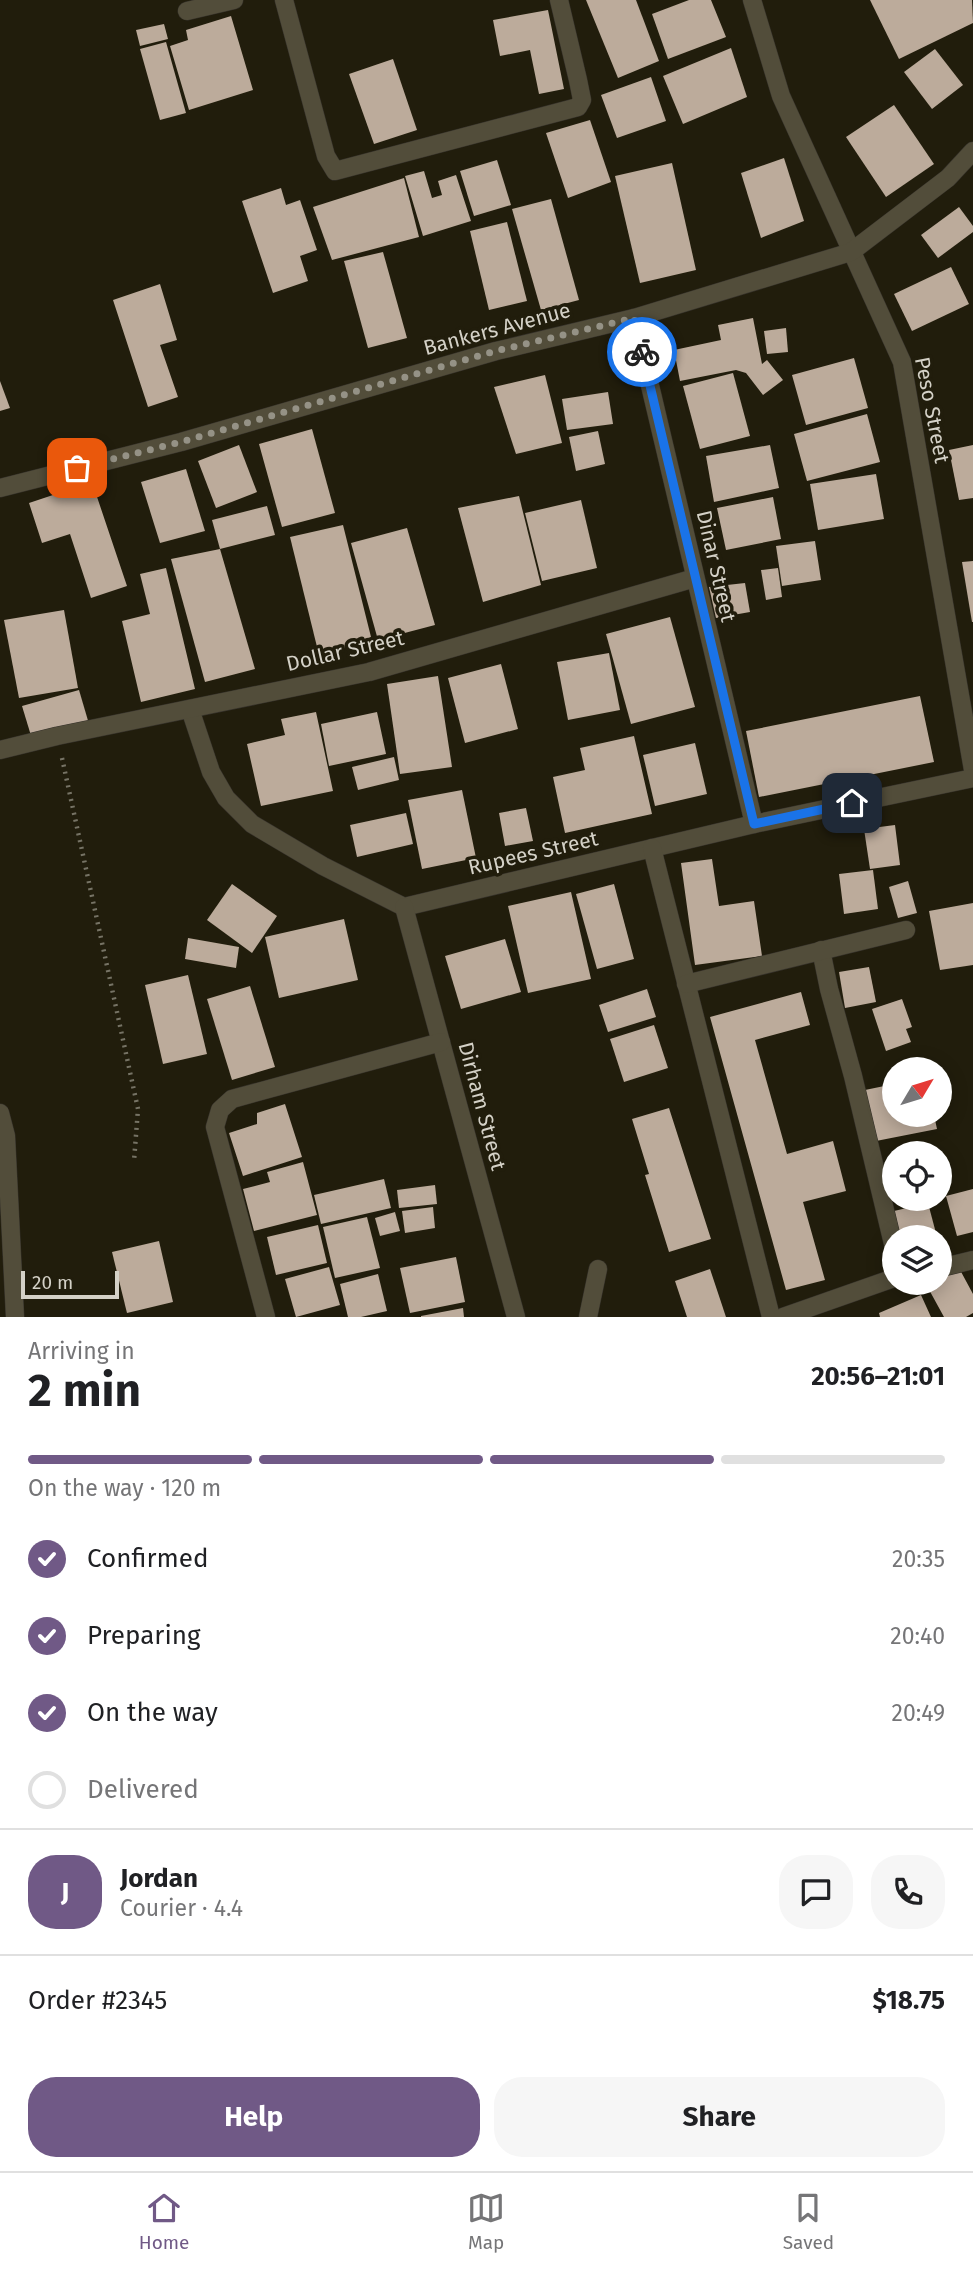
<!DOCTYPE html>
<html lang="en">
<head>
<meta charset="utf-8">
<style>
  body { margin:0; font-family:"Fira Sans",sans-serif; background:#f6f6f6; color:#202124; height:100vh; display:flex; flex-direction:column; font-size:26px; white-space:nowrap }
  * { box-sizing:border-box; margin:0 }
  p { font-size:23px; color:#757577 }
  .icon { flex:none; width:38px; height:38px; fill:none; stroke:currentColor; stroke-width:2; stroke-linecap:round; stroke-linejoin:round }
  .map { position:relative; height:1317px; overflow:hidden }
  .details { display:flex; flex-direction:column; background:#fff; flex:1 }
  .details>* { flex:none }
  .needle { width:46px; rotate:52deg }
  .tools { position:absolute; left:882px; top:1057px; display:grid; gap:14px }
  .tools a { display:grid; place-items:center; width:70px; height:70px; border-radius:50%; background:#fff; box-shadow:0 4px 18px #0003; font-size:35px }
  .scale { position:absolute; left:21px; bottom:18px; width:98px; box-sizing:border-box; padding-left:7px; border:4px solid #d4d1c7; border-top:0; font-size:19px; line-height:24px; white-space:nowrap; color:#d4d1c7; -webkit-text-stroke:5px #211d0c; paint-order:stroke }
  .pin { position:absolute; display:grid; place-items:center; width:60px; height:60px; color:#fff; margin:-30px; border-radius:14px; box-shadow:0 4px 10px #0006 }
  .courier { position:absolute; display:grid; place-items:center; width:70px; height:70px; margin:-35px; border:5px solid #1a73e8; border-radius:50%; background:#fff; color:#222; box-shadow:0 2px 9px #0007 }
  .head em { font-style:normal; font-weight:700 }
  .head div { display:flex; flex-direction:column-reverse }
  .head { display:flex; align-items:center; justify-content:space-between; height:119px; padding:0 28px }
  h1 { font-size:46px; font-weight:700; line-height:52px }
  .bar { display:grid; grid-template-columns:repeat(4,1fr); gap:10px 7px; align-content:center; height:84px; padding:0 28px }
  .bar i { height:9px; border-radius:5px; background:#e0e0e0 }
  .bar .selected { background:#705986 }
  .bar p { grid-column:span 4 }
  .line { display:flex; align-items:center; gap:18px; padding:0 28px; border-top:2px solid #e0e0e0 }
  .line div { flex:1 }
  .round { display:grid; place-items:center; flex:none; width:74px; height:74px; border-radius:28px; background:#f6f6f6 }
  ol { padding:0 28px; list-style:none }
  li { display:flex; align-items:center; gap:21px; height:77px }
  li p { margin-inline-start:auto }
  li .icon { padding:7px; border-radius:50%; background:#705986; color:#fff; stroke-width:4 }
  li:last-child { color:#757577 }
  li i { width:38px; height:38px; border:4px solid #e0e0e0; border-radius:50% }
  .primary-button { display:flex; gap:14px; margin-top:auto; padding:14px 28px }
  .primary-button a { flex:1; height:80px; border-radius:28px; background:#705986; color:#fff; font-size:28px; font-weight:700; line-height:80px; text-align:center }
  .primary-button a+a { background:#f6f6f6; color:#202124 }
  .tab-bar { display:flex; justify-content:space-around; align-items:center; height:98px; border-top:2px solid #e0e0e0; background:#fff; font-size:19px; color:#757577 }
  .tab-bar a { display:grid; justify-items:center; gap:4px }
  .tab-bar .selected { color:#705986 }
  .map>svg:first-child { display:block }
  .building { fill:#bcab9b }
  .lines { fill:none; stroke-linecap:round; stroke-linejoin:round }
  .service-casing { stroke:#37332c; stroke-width:19 }
  .minor-casing { stroke:#37332c; stroke-width:19 }
  .tertiary-casing { stroke:#37332c; stroke-width:19 }
  .path { stroke:#767365; stroke-width:4.5; stroke-dasharray:2 5; stroke-linecap:butt }
  .service { stroke:#524d3a; stroke-width:18 }
  .minor { stroke:#524d3a; stroke-width:18 }
  .tertiary { stroke:#524d3a; stroke-width:18 }
  .done { stroke:#959286; stroke-width:7; stroke-dasharray:0 12.6 }
  .route { stroke:#1a73e8; stroke-width:9 }
  .labels { text-anchor:middle; dominant-baseline:central; stroke-width:7; stroke-linejoin:round; paint-order:stroke }
  .street-label { font-size:21px; fill:#d4d1c7; stroke:#211d0c }
</style>
</head>
<body>
<div class="map">
<svg width="973" height="1317" viewBox="0 0 973 1317">
  <rect width="100%" height="100%" fill="#211d0c"/>
  <g class="building">
    <path d="M 586,0 L 636,0 L 659,61 L 618,78 Z"/>
    <path d="M 689,0 L 711,0 L 726,37 L 668,59 L 652,14 Z"/>
    <path d="M 870,0 L 972,0 L 973,23 L 899,59 Z"/>
    <path d="M 548,10 L 564,89 L 539,94 L 530,50 L 500,56 L 493,20 Z"/>
    <path d="M 231,16 L 253,90 L 189,110 L 170,46 L 188,40 L 186,30 Z"/>
    <path d="M 164,24 L 168,39 L 140,46 L 136,30 Z"/>
    <path d="M 166,42 L 186,113 L 160,120 L 140,49 Z"/>
    <path d="M 731,48 L 747,97 L 683,124 L 663,76 Z"/>
    <path d="M 935,49 L 963,85 L 932,109 L 904,72 Z"/>
    <path d="M 393,59 L 417,130 L 374,144 L 349,74 Z"/>
    <path d="M 651,77 L 666,121 L 617,138 L 601,95 Z"/>
    <path d="M 894,105 L 934,164 L 886,197 L 846,137 Z"/>
    <path d="M 590,120 L 611,182 L 568,198 L 546,133 Z"/>
    <path d="M 784,158 L 804,221 L 761,238 L 741,173 Z"/>
    <path d="M 497,160 L 511,205 L 474,216 L 460,171 Z"/>
    <path d="M 672,163 L 696,270 L 640,283 L 615,176 Z"/>
    <path d="M 424,171 L 432,198 L 442,195 L 438,181 L 456,175 L 471,221 L 423,236 L 405,176 Z"/>
    <path d="M 404,178 L 419,237 L 332,260 L 313,207 Z"/>
    <path d="M 281,188 L 286,205 L 300,200 L 317,250 L 300,256 L 308,281 L 273,293 L 242,201 Z"/>
    <path d="M 551,199 L 579,300 L 541,310 L 512,209 Z"/>
    <path d="M 959,207 L 973,226 L 973,232 L 938,258 L 921,235 Z"/>
    <path d="M 507,222 L 527,301 L 489,310 L 470,231 Z"/>
    <path d="M 383,252 L 407,338 L 368,348 L 344,261 Z"/>
    <path d="M 951,267 L 969,304 L 912,331 L 894,294 Z"/>
    <path d="M 160,284 L 177,340 L 160,345 L 178,397 L 148,407 L 113,300 Z"/>
    <path d="M 753,318 L 762,364 L 767,360 L 783,380 L 763,395 L 746,373 L 736,370 L 680,381 L 674,350 L 721,340 L 718,325 Z"/>
    <path d="M 786,328 L 788,352 L 767,354 L 764,331 Z"/>
    <path d="M 854,358 L 868,408 L 806,425 L 792,375 Z"/>
    <path d="M 733,373 L 750,436 L 700,449 L 683,386 Z"/>
    <path d="M 545,375 L 562,443 L 516,454 L 494,387 Z"/>
    <path d="M 0,381 L 10,408 L 0,411 Z"/>
    <path d="M 608,392 L 613,424 L 567,430 L 562,399 Z"/>
    <path d="M 867,414 L 880,462 L 807,481 L 794,434 Z"/>
    <path d="M 312,429 L 335,513 L 282,527 L 259,444 Z"/>
    <path d="M 598,431 L 605,464 L 576,471 L 569,437 Z"/>
    <path d="M 239,445 L 257,492 L 216,508 L 198,461 Z"/>
    <path d="M 770,445 L 779,488 L 714,502 L 706,456 Z"/>
    <path d="M 973,445 L 973,498 L 959,500 L 949,450 Z"/>
    <path d="M 186,469 L 205,531 L 160,543 L 141,482 Z"/>
    <path d="M 876,474 L 884,519 L 818,530 L 810,484 Z"/>
    <path d="M 92,482 L 127,586 L 91,598 L 70,534 L 42,543 L 29,503 Z"/>
    <path d="M 519,496 L 541,585 L 483,602 L 458,508 Z"/>
    <path d="M 773,497 L 781,539 L 726,550 L 717,508 Z"/>
    <path d="M 581,500 L 597,568 L 542,581 L 525,513 Z"/>
    <path d="M 267,506 L 275,535 L 220,549 L 212,520 Z"/>
    <path d="M 343,525 L 372,641 L 319,655 L 290,537 Z"/>
    <path d="M 407,528 L 435,625 L 378,640 L 351,543 Z"/>
    <path d="M 815,541 L 821,580 L 782,586 L 776,546 Z"/>
    <path d="M 220,549 L 255,669 L 205,682 L 171,559 Z"/>
    <path d="M 973,561 L 973,622 L 972,622 L 962,562 Z"/>
    <path d="M 166,568 L 195,689 L 141,702 L 122,621 L 150,614 L 140,574 Z"/>
    <path d="M 778,568 L 782,597 L 766,600 L 761,570 Z"/>
    <path d="M 745,583 L 750,612 L 716,618 L 709,587 Z"/>
    <path d="M 64,610 L 78,688 L 19,698 L 4,620 Z"/>
    <path d="M 670,617 L 695,707 L 631,724 L 606,634 Z"/>
    <path d="M 609,653 L 620,710 L 568,720 L 557,662 Z"/>
    <path d="M 501,664 L 518,729 L 465,743 L 448,678 Z"/>
    <path d="M 438,676 L 452,767 L 400,774 L 387,684 Z"/>
    <path d="M 79,690 L 89,724 L 32,739 L 22,706 Z"/>
    <path d="M 920,696 L 934,762 L 759,797 L 746,731 Z"/>
    <path d="M 316,712 L 333,791 L 261,806 L 247,744 L 285,735 L 281,719 Z"/>
    <path d="M 377,712 L 386,754 L 329,766 L 321,724 Z"/>
    <path d="M 634,736 L 652,814 L 565,833 L 553,777 L 585,770 L 580,748 Z"/>
    <path d="M 695,743 L 707,794 L 655,806 L 643,755 Z"/>
    <path d="M 394,757 L 399,780 L 358,790 L 352,767 Z"/>
    <path d="M 462,790 L 476,858 L 422,869 L 408,800 Z"/>
    <path d="M 526,808 L 533,841 L 505,846 L 499,813 Z"/>
    <path d="M 406,813 L 413,844 L 357,857 L 350,825 Z"/>
    <path d="M 895,825 L 900,865 L 870,869 L 864,829 Z"/>
    <path d="M 712,859 L 719,906 L 754,901 L 762,956 L 695,965 L 681,863 Z"/>
    <path d="M 873,870 L 878,909 L 844,914 L 839,874 Z"/>
    <path d="M 908,881 L 917,913 L 898,918 L 889,887 Z"/>
    <path d="M 232,884 L 277,916 L 252,953 L 207,920 Z"/>
    <path d="M 614,884 L 634,959 L 597,969 L 576,894 Z"/>
    <path d="M 571,892 L 591,979 L 528,993 L 508,906 Z"/>
    <path d="M 973,903 L 973,965 L 940,970 L 929,911 Z"/>
    <path d="M 344,919 L 358,980 L 279,998 L 265,937 Z"/>
    <path d="M 188,938 L 239,947 L 236,968 L 185,959 Z"/>
    <path d="M 505,939 L 521,992 L 461,1009 L 445,956 Z"/>
    <path d="M 869,967 L 876,1002 L 845,1008 L 839,972 Z"/>
    <path d="M 188,975 L 207,1054 L 163,1064 L 145,985 Z"/>
    <path d="M 250,986 L 275,1067 L 232,1080 L 207,999 Z"/>
    <path d="M 647,989 L 656,1017 L 608,1032 L 599,1005 Z"/>
    <path d="M 801,992 L 810,1025 L 755,1040 L 787,1154 L 833,1141 L 846,1191 L 803,1202 L 825,1280 L 786,1290 L 710,1017 Z"/>
    <path d="M 902,999 L 912,1027 L 906,1029 L 911,1042 L 886,1051 L 872,1009 Z"/>
    <path d="M 654,1025 L 668,1068 L 624,1082 L 610,1039 Z"/>
    <path d="M 894,1084 L 894,1115 L 934,1115 L 937,1129 L 876,1141 L 865,1090 Z"/>
    <path d="M 285,1104 L 302,1157 L 243,1176 L 229,1133 L 257,1124 L 257,1113 Z"/>
    <path d="M 669,1108 L 711,1239 L 669,1252 L 645,1175 L 649,1174 L 632,1119 Z"/>
    <path d="M 303,1162 L 317,1215 L 254,1231 L 243,1189 L 270,1182 L 267,1172 Z"/>
    <path d="M 384,1179 L 391,1208 L 321,1224 L 314,1195 Z"/>
    <path d="M 435,1185 L 437,1204 L 399,1208 L 397,1190 Z"/>
    <path d="M 973,1189 L 973,1232 L 957,1236 L 946,1196 Z"/>
    <path d="M 928,1203 L 937,1237 L 900,1237 L 894,1211 Z"/>
    <path d="M 433,1207 L 435,1228 L 405,1233 L 402,1211 Z"/>
    <path d="M 395,1212 L 400,1231 L 380,1236 L 375,1218 Z"/>
    <path d="M 367,1217 L 380,1268 L 335,1278 L 323,1227 Z"/>
    <path d="M 318,1225 L 327,1263 L 276,1275 L 267,1237 Z"/>
    <path d="M 159,1241 L 173,1302 L 127,1313 L 112,1252 Z"/>
    <path d="M 456,1257 L 465,1302 L 410,1313 L 400,1268 Z"/>
    <path d="M 329,1267 L 340,1305 L 296,1317 L 285,1279 Z"/>
    <path d="M 959,1268 L 973,1294 L 973,1313 L 966,1317 L 944,1317 L 927,1286 L 932,1283 L 940,1283 L 940,1279 Z"/>
    <path d="M 710,1269 L 726,1317 L 687,1317 L 675,1281 Z"/>
    <path d="M 378,1274 L 387,1311 L 361,1317 L 348,1317 L 340,1284 Z"/>
    <path d="M 921,1295 L 931,1317 L 880,1317 L 879,1313 Z"/>
    <path d="M 463,1308 L 464,1317 L 421,1317 L 421,1316 Z"/>
  </g>
  <g class="lines">
    <g class="service-casing">
      <g id="service">
        <path d="M 284,0 L 326,156 L 335,171 L 578,107 L 582,100 L 578,80 L 559,0"/>
        <path d="M 187,11 L 234,0"/>
        <path d="M 0,1113 L 6,1136 L 15,1317"/>
        <path d="M 588,1317 L 598,1269"/>
      </g>
    </g>
    <g class="minor-casing">
      <g id="minor">
        <path d="M 752,0 L 781,96 L 902,362 L 973,770"/>
        <path d="M 634,318 L 754,824"/>
        <path d="M 190,709 L 211,772 L 226,798 L 252,824 L 323,866 L 404,907 L 754,824 L 973,778"/>
        <path d="M 0,750 L 57,736 L 369,672 L 695,578"/>
        <path d="M 652,848 L 771,1317"/>
        <path d="M 404,907 L 516,1317"/>
        <path d="M 821,950 L 829,989 L 853,1076 L 894,1248"/>
        <path d="M 686,984 L 906,930"/>
        <path d="M 940,1268 L 973,1260"/>
        <path d="M 266,1317 L 215,1127 L 220,1110 L 232,1099 L 441,1042"/>
        <path d="M 783,1317 L 894,1278"/>
      </g>
    </g>
    <g class="tertiary-casing">
      <path id="tertiary" d="M 0,488 L 181,442 L 496,351 L 634,318 L 851,252 L 948,178 L 973,151"/>
    </g>
    <path class="path" d="M 62,758 L 138,1109 L 134,1161"/>
    <use href="#service" class="service"/>
    <use href="#minor" class="minor"/>
    <use href="#tertiary" class="tertiary"/>
  </g>
  <g class="lines">
    <path class="done" d="M 77,468 L 181,442 L 496,351 L 634,318 L 642,352"/>
    <path class="route" d="M 642,352 L 754,824 L 852,803"/>
  </g>
  <g class="labels">
    <g class="street-label">
      <text transform="translate(497 329) rotate(-15)">Bankers Avenue</text>
      <text transform="translate(932 410) rotate(79)">Peso Street</text>
      <text transform="translate(716 566) rotate(77)">Dinar Street</text>
      <text transform="translate(345 651) rotate(-13)">Dollar Street</text>
      <text transform="translate(533 853) rotate(-13)">Rupees Street</text>
      <text transform="translate(482 1106) rotate(75)">Dirham Street</text>
    </g>
  </g>
</svg>
<div class="tools">
<a><svg class="needle" viewBox="-14 -14 28 28"><path d="M0-13l5 13h-10z" fill="#e53935"/><path d="M0 13l5-13h-10z" fill="#757577"/></svg></a>
<a><svg class="icon" aria-label="locate" viewBox="0 0 24 24"><circle cx="12" cy="12" r="6"/><path d="M12 2v4M12 18v4M2 12h4M18 12h4"/></svg></a>
<a><svg class="icon" aria-label="layers" viewBox="0 0 24 24"><path d="M12 4l9 5-9 5-9-5zM3 14l9 5 9-5"/></svg></a>
</div>
<div class="scale">20 m</div>
<div class="pin" style="left:77px;top:468px;background:#ea580c"><svg class="icon" aria-label="bag" viewBox="0 0 24 24"><path d="M5 8h14l-1 12H6zM9 8a3 3 0 0 1 6 0"/></svg></div>
<div class="pin" style="left:852px;top:803px;background:#1f2937"><svg class="icon" aria-label="home" viewBox="0 0 24 24"><path d="M3 11l9-7 9 7M6 9v11h12V9"/></svg></div>
<div class="courier" style="left:642px;top:352px"><svg class="icon" aria-label="bike" viewBox="0 0 24 24"><circle cx="6" cy="16" r="4"/><circle cx="18" cy="16" r="4"/><path d="M6 16l4-8h5l3 8M10 8l3 8H6M13 5h3"/></svg></div>
</div>
<section class="details">
<div class="head"><div><h1>2 min</h1><p>Arriving in</p></div><em>20:56–21:01</em></div>
<div class="bar"><i class="selected"></i><i class="selected"></i><i class="selected"></i><i></i><p>On the way · 120 m</p></div>
<ol>
<li><svg class="icon" aria-label="check" viewBox="0 0 24 24"><path d="M5 12l5 5 9-10"/></svg>Confirmed<p>20:35</p></li>
<li><svg class="icon" aria-label="check" viewBox="0 0 24 24"><path d="M5 12l5 5 9-10"/></svg>Preparing<p>20:40</p></li>
<li><svg class="icon" aria-label="check" viewBox="0 0 24 24"><path d="M5 12l5 5 9-10"/></svg>On the way<p>20:49</p></li>
<li><i></i>Delivered</li>
</ol>
<div class="line" style="height:126px"><b class="round" style="background:#705986;color:#fff">J</b><div><b>Jordan</b><p>Courier · 4.4</p></div><a class="round"><svg class="icon" aria-label="chat" viewBox="0 0 24 24"><path d="M4 5h16v11H9l-5 4z"/></svg></a><a class="round"><svg class="icon" aria-label="phone" viewBox="0 0 24 24"><path d="M5 4h4l2 5-3 2q2 4 5 5l2-3 5 2v4C11 20 4 13 5 4z"/></svg></a></div>
<div class="line" style="height:91px"><div>Order #2345</div><b>$18.75</b></div>
<div class="primary-button"><a>Help</a><a>Share</a></div>
</section>
<nav class="tab-bar">
<a class="selected"><svg class="icon" aria-label="home" viewBox="0 0 24 24"><path d="M3 11l9-7 9 7M6 9v11h12V9"/></svg>Home</a>
<a><svg class="icon" aria-label="map" viewBox="0 0 24 24"><path d="M3 6l6-2 6 2 6-2v14l-6 2-6-2-6 2zM9 4v14M15 6v14"/></svg>Map</a>
<a><svg class="icon" aria-label="saved" viewBox="0 0 24 24"><path d="M7 4h10v16l-5-4-5 4z"/></svg>Saved</a>
</nav>
</body>
</html>
